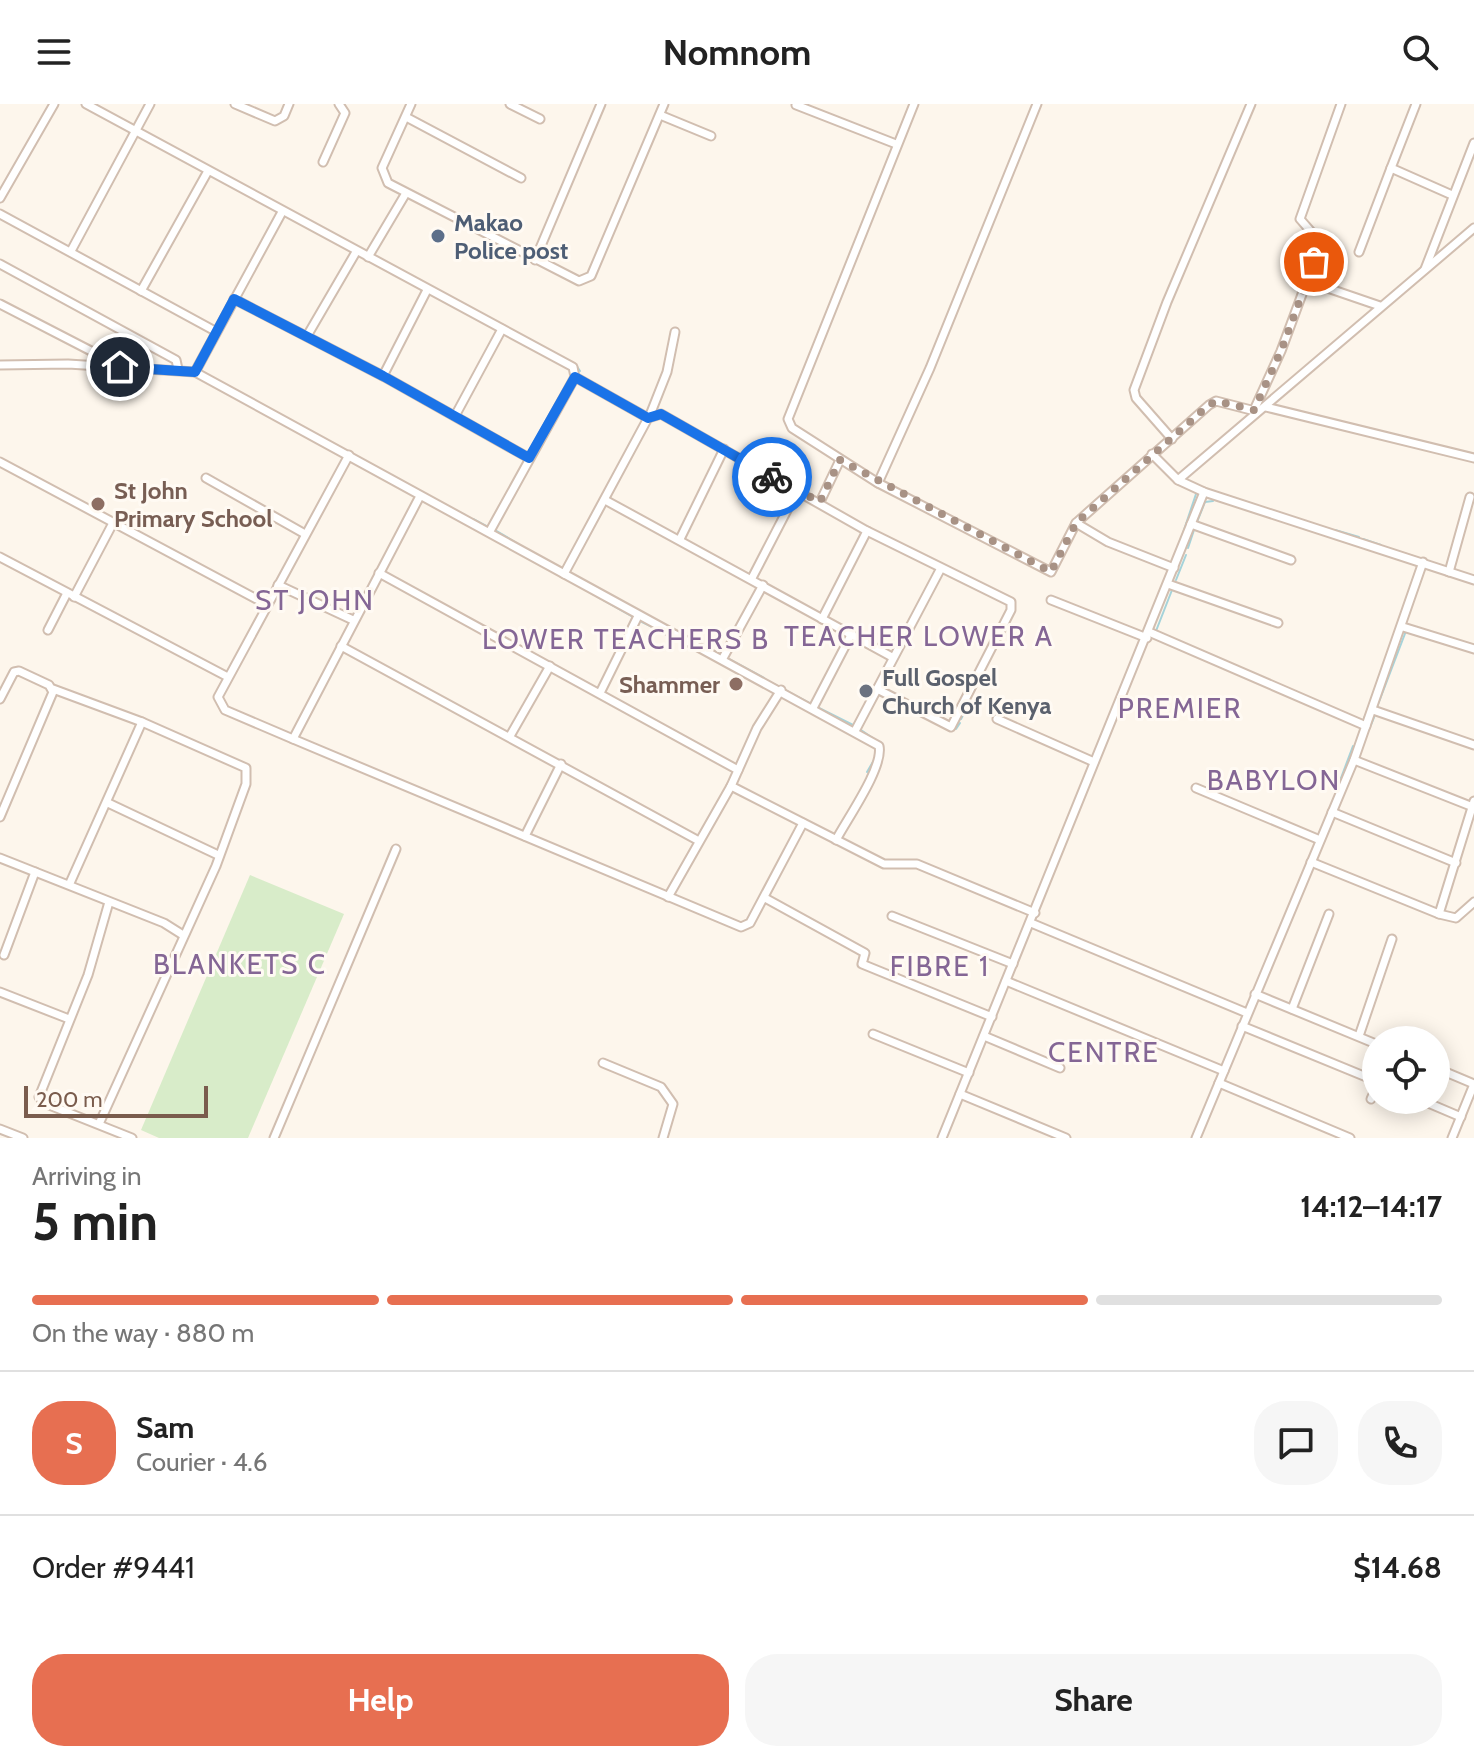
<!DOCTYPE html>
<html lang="en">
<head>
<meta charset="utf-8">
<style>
  body { margin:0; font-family:Cabin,sans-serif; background:#f6f6f6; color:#222; height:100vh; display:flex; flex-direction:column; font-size:30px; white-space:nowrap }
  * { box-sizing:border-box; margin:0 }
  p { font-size:26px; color:#767676 }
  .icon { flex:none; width:44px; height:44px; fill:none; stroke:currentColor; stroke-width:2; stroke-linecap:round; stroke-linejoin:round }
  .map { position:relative; height:1034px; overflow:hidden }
  .sheet { display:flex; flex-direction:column; background:#fff; flex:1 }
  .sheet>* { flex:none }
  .fabs { position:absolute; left:1362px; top:922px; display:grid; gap:16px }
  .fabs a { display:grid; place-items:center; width:88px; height:88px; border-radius:50%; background:#fff; box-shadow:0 4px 20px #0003; font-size:40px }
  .scale { position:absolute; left:24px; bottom:20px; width:184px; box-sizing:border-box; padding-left:8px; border:4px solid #7a5c4d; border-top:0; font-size:22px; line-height:28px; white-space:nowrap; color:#7a5c4d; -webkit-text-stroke:6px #fffaf3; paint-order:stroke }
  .pin { position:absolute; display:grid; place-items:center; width:68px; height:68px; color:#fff; margin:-34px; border:4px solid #fff; border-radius:50%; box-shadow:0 2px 8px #0007 }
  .courier { position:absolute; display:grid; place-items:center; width:80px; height:80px; margin:-40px; border:6px solid #1a73e8; border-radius:50%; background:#fff; color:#222; box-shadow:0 2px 10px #0007 }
  .headline em { font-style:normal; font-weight:800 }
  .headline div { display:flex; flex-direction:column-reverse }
  .headline { display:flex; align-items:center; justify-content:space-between; height:136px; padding:0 32px }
  h1 { font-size:52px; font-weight:800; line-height:60px }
  .bar { display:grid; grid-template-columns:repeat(4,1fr); gap:12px 8px; align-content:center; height:96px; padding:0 32px }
  .bar i { height:10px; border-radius:6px; background:#e0e0e0 }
  .bar .selected { background:#e76f51 }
  .bar p { grid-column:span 4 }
  .line { display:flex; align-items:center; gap:20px; padding:0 32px; border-top:2px solid #e0e0e0 }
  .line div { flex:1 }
  .round { display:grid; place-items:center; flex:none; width:84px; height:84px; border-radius:32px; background:#f6f6f6 }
  .cta { display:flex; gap:16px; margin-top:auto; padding:16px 32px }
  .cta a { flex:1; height:92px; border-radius:32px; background:#e76f51; color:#fff; font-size:32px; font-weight:800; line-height:92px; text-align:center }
  .cta a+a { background:#f6f6f6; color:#222 }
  header { display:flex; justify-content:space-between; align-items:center; height:104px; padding:0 32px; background:#fff; font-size:36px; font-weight:800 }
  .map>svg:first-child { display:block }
  .green { fill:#d8ecc9 }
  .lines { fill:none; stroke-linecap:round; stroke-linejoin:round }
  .stream { stroke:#a5d3da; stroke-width:2 }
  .minor-casing { stroke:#d1beb0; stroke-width:11 }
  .minor { stroke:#fff; stroke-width:7 }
  .done { stroke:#a89285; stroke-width:8; stroke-dasharray:0 14.4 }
  .route { stroke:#1a73e8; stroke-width:10 }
  .service-dot { fill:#5c6f8a; stroke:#fffaf3; stroke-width:3 }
  .education-dot { fill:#8d6e63; stroke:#fffaf3; stroke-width:3 }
  .worship-dot { fill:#6b7280; stroke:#fffaf3; stroke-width:3 }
  .labels { text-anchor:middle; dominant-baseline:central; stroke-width:6; stroke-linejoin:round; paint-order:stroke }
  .service-label { font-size:24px; font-weight:bold; fill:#4e5e75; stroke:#fffaf3; text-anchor:start }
  .education-label { font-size:24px; font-weight:bold; fill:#785e54; stroke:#fffaf3; text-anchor:start }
  .worship-label { font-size:24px; font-weight:bold; fill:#5b616d; stroke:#fffaf3; text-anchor:start }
  .quarter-label { font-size:28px; letter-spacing:2px; fill:#846695; stroke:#fffaf3 }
</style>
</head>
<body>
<header><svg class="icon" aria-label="menu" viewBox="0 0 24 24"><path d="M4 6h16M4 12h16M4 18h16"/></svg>Nomnom<svg class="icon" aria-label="search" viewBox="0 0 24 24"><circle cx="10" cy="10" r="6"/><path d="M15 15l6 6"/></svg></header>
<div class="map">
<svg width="1474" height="1034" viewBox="0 0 1474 1034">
  <rect width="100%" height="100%" fill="#fdf6ec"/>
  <path class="green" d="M 250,771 L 344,810 L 248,1034 L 159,1034 L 141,1026 Z"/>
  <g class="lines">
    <g class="stream">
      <path d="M 576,261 L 580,267"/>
      <path d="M 390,280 L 396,284"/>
      <path d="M 400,286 L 426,301"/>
      <path d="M 351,357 L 394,381"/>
      <path d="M 1255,401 L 1294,414"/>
      <path d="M 455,406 L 465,411"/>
      <path d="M 473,415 L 488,423"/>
      <path d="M 1197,418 L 1205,398 L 1213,397"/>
      <path d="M 1312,420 L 1330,425"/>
      <path d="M 495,426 L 520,441"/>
      <path d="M 1335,426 L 1359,433"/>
      <path d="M 1181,435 L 1196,390"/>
      <path d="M 1363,435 L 1381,441"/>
      <path d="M 524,444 L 551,459"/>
      <path d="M 1188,444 L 1194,426"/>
      <path d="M 1391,445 L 1431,458"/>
      <path d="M 568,468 L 582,475"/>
      <path d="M 555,469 L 563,474"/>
      <path d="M 566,475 L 579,482"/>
      <path d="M 1176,476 L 1186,451"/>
      <path d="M 582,484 L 594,491"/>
      <path d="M 596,492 L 601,495"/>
      <path d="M 603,496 L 633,513"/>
      <path d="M 1406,496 L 1416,466"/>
      <path d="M 642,518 L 663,528"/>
      <path d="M 1156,527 L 1172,486"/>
      <path d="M 690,534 L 721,551"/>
      <path d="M 727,554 L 764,574"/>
      <path d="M 770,578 L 811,600"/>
      <path d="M 817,603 L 853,621 L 856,618"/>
      <path d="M 1377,603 L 1406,527"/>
      <path d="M 1364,614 L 1369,604"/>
      <path d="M 961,615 L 966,606"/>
      <path d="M 1371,621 L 1375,611"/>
      <path d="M 956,625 L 960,619"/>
      <path d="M 861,626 L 883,641"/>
      <path d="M 1364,638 L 1369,625"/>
      <path d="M 867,668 L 874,656"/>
      <path d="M 1341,674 L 1353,642"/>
    </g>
    <g class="minor-casing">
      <g id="minor">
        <path d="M 86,0 L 573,263 L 575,273 L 490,427"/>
        <path d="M 235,0 L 275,17 L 284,12 L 289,0"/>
        <path d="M 411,0 L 382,64 L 388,79 L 579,177 L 591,172 L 664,0"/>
        <path d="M 510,0 L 540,15"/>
        <path d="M 914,0 L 788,315 L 792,324 L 878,379 L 1051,468 L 1076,419 L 1209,301 L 1216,297 L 1255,307"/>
        <path d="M 1416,0 L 1391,64 L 1452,91"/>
        <path d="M 796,1 L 896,40"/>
        <path d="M 660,11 L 711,32"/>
        <path d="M 406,13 L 521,74"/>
        <path d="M 323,58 L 345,9 L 339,0"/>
        <path d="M 0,94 L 54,0"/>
        <path d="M 0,110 L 215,227"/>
        <path d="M 71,147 L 150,0"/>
        <path d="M 1359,148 L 1391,64"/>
        <path d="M 368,153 L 406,89"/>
        <path d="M 535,156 L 601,0"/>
        <path d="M 0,160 L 176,256 L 178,265"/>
        <path d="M 1425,165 L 1474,39"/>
        <path d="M 1307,177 L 1380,202"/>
        <path d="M 141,187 L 208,67"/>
        <path d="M 234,195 L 383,272 L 529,354"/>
        <path d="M 0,200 L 93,248 L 101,253 L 100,262"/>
        <path d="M 307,232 L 356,148"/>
        <path d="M 0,261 L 68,260 L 195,268 L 282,108"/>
        <path d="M 195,268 L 879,642 C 884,663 847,715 836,736"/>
        <path d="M 383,272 L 427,186"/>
        <path d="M 575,273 L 648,314"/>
        <path d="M 1266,303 L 1474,354"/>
        <path d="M 1254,306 L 1281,247 L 1321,139 L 1300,115 L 1341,0"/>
        <path d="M 650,311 L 667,268 L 675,228"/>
        <path d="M 455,312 L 502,225"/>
        <path d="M 1172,335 L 1136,294 L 1134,286 L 1167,198 L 1251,0"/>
        <path d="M 1152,350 L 1178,376 L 1204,388 L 1474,476"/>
        <path d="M 0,358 L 266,500"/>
        <path d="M 206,374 L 305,430"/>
        <path d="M 1178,376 L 1474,124"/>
        <path d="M 878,379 L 930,264 L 1037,0"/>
        <path d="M 420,392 L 293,635 L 741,823 L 750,819 L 803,719"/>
        <path d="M 605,396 L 892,553"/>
        <path d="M 820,398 L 840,356"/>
        <path d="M 1076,419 L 1108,438 L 1174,464"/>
        <path d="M 1191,420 L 1291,456"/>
        <path d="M 680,435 L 724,345"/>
        <path d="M 0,453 L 226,572"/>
        <path d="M 1449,468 L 1470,393"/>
        <path d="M 379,469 L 738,666"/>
        <path d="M 564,470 L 648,314 L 661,310 L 867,427 L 1011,498 L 1011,506 L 951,623 L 877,585"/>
        <path d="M 752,474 L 797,387"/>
        <path d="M 1168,480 L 1278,519"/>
        <path d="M 278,481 L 353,516"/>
        <path d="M 74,493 L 113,419"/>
        <path d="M 1051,496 L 1147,534"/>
        <path d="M 822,515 L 867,427"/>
        <path d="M 1403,523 L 1474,545"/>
        <path d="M 48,526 L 67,489"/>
        <path d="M 1149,528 L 1366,622"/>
        <path d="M 341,542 L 699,737"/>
        <path d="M 723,554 L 763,481"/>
        <path d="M 53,585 L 142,618 L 246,664 L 246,680 L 216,762 L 99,1020"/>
        <path d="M 600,589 L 638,512"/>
        <path d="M 0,595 L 14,568 L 19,567 L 49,581 L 53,588 L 0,713"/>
        <path d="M 813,604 L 852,529"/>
        <path d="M 1373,606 L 1474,641"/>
        <path d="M 997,615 L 1094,658"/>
        <path d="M 855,627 L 941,464"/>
        <path d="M 510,632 L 550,562"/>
        <path d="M 293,635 L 225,606 L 218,593 L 349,351"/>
        <path d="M 1354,656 L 1473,703"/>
        <path d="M 731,682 L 884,760 L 917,760 L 1035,809"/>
        <path d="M 1196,684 L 1320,736"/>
        <path d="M 108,699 L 218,751"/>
        <path d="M 1332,708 L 1456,759"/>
        <path d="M 525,732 L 561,660"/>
        <path d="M 0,754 L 164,819 L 183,831"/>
        <path d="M 1311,758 L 1439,810 L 1474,697"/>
        <path d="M 70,779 L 142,618"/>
        <path d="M 668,793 L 731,682 L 757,624 L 781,586"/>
        <path d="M 765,794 L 865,849 L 862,860 L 992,913"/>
        <path d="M 109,798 L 88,871 L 39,993 L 44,999 L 132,1034"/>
        <path d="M 1439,810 L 1456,814 L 1474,798"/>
        <path d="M 892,812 L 1013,860"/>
        <path d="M 1031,819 L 1247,909"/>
        <path d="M 4,851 L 35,768"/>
        <path d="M 1006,877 L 1224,967"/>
        <path d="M 0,888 L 69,915"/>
        <path d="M 1255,890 L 1376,940"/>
        <path d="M 1292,905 L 1329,810"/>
        <path d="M 1242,922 L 1376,977"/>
        <path d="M 873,930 L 969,969"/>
        <path d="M 984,932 L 1060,964"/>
        <path d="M 1359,932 L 1392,835"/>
        <path d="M 603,959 L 661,983 L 673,1000 L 663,1034"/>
        <path d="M 1436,964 L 1474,980 L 1452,1034"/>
        <path d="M 1219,979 L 1350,1034"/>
        <path d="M 960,990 L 1066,1034"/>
        <path d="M 1371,995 L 1376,984"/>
        <path d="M 1421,996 L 1461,1013"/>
        <path d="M 0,1025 L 23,1034"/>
        <path d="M 274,1034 L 396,745"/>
        <path d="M 942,1034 L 1204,388"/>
        <path d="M 1196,1034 L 1354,656 L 1423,458"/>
      </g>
    </g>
    <use href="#minor" class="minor"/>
  </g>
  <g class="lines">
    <path class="done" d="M 772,373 L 820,398 L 840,356 L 1051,468 L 1076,419 L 1209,301 L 1216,297 L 1254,306 L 1281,247 L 1314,158"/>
    <path class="route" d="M 120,263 L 195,268 L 234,195 L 383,272 L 529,354 L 575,273 L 648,314 L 661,310 L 772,373"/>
  </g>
  <circle class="service-dot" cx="438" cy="132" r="8"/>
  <g class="education-dot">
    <circle cx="98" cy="400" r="8"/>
    <circle cx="736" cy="580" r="8"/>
  </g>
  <circle class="worship-dot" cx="866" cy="587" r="8"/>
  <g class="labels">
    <g class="service-label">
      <text x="454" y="118">Makao<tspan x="454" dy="28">Police post</tspan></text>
    </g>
    <g class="education-label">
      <text x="114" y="386">St John<tspan x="114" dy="28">Primary School</tspan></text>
      <text x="720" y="580" text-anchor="end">Shammer</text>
    </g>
    <g class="worship-label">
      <text x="882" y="573">Full Gospel<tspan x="882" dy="28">Church of Kenya</tspan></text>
    </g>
    <g class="quarter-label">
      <text x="315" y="496">ST JOHN</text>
      <text x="919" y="532">TEACHER LOWER A</text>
      <text x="626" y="535">LOWER TEACHERS B</text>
      <text x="1180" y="604">PREMIER</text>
      <text x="1274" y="676">BABYLON</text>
      <text x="240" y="860">BLANKETS C</text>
      <text x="940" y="862">FIBRE 1</text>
      <text x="1104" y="948">CENTRE</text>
    </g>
  </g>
</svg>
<div class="fabs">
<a><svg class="icon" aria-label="locate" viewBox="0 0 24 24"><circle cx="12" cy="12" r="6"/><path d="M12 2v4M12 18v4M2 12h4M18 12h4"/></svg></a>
</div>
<div class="scale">200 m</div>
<div class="pin" style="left:1314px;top:158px;background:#ea580c"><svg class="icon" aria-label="bag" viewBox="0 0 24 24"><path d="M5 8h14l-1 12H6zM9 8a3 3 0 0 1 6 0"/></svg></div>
<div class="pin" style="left:120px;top:263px;background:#1f2937"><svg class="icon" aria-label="home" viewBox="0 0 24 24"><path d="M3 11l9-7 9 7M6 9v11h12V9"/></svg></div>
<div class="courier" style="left:772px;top:373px"><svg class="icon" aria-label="bike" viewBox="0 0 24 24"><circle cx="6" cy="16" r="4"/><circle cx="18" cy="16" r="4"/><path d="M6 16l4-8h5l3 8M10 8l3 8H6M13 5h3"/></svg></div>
</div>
<section class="sheet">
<div class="headline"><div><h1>5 min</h1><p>Arriving in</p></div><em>14:12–14:17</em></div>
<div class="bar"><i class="selected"></i><i class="selected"></i><i class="selected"></i><i></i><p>On the way · 880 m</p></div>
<div class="line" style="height:144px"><b class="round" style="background:#e76f51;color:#fff">S</b><div><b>Sam</b><p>Courier · 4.6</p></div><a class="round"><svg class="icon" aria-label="chat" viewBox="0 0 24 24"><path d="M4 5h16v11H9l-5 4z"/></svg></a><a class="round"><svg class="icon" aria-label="phone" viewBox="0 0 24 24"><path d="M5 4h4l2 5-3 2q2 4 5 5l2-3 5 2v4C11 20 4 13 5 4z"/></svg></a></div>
<div class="line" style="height:104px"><div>Order #9441</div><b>$14.68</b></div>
<div class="cta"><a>Help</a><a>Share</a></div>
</section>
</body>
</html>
